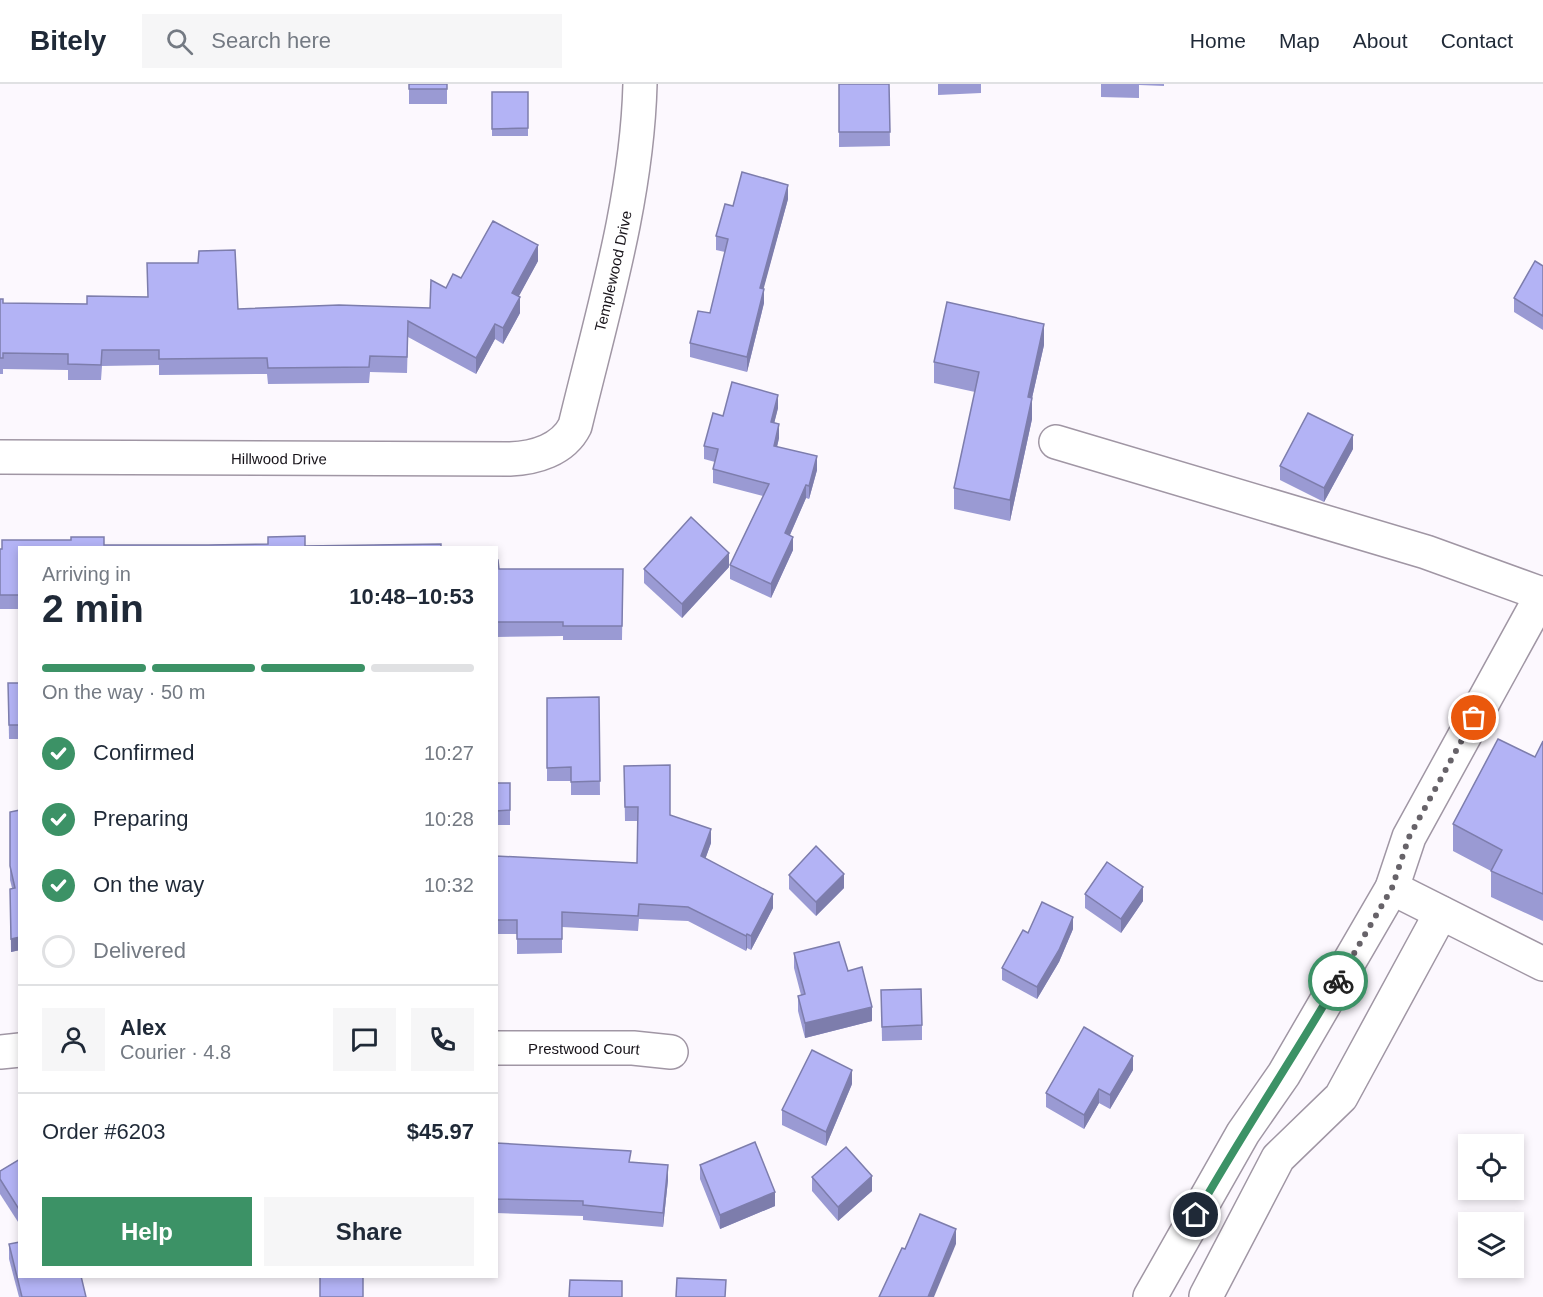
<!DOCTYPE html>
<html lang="en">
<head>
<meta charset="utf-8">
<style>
  body { margin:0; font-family:Helvetica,sans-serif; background:#f6f6f7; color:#1f2937; height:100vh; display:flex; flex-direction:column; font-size:22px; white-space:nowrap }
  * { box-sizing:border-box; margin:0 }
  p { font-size:20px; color:#747a83 }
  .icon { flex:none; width:33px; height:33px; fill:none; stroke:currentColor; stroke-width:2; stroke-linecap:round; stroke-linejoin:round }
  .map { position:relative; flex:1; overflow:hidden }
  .drawer { position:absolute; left:18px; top:462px; width:480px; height:732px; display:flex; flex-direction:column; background:#fff; border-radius:0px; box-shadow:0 3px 9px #0003 }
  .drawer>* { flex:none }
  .controls { position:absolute; left:1458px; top:1050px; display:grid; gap:12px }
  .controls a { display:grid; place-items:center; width:66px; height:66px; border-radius:0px; background:#fff; box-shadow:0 3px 9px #0003; font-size:30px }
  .pin { position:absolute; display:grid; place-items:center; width:51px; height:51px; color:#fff; margin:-26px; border:3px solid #fff; border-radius:50%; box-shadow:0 2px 6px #0007 }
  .courier { position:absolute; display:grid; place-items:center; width:60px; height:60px; margin:-30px; border:4px solid #3c9266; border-radius:50%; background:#fff; color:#222; box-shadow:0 2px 8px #0007 }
  .headline em { font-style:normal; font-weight:600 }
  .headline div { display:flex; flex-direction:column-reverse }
  .headline { display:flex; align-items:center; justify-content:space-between; height:102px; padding:0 24px }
  h1 { font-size:39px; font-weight:600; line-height:45px }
  .bar { display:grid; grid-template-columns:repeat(4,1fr); gap:9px 6px; align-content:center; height:72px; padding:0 24px }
  .bar i { height:8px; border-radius:4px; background:#e0e1e3 }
  .bar .active { background:#3c9266 }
  .bar p { grid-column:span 4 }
  .line { display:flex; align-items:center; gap:15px; padding:0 24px; border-top:2px solid #e0e1e3 }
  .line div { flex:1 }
  .round { display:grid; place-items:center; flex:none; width:63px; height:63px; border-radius:0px; background:#f6f6f7 }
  ol { padding:0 24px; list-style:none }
  li { display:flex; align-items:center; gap:18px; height:66px }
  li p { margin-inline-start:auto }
  li .icon { padding:6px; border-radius:50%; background:#3c9266; color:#fff; stroke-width:4 }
  li:last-child { color:#747a83 }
  li i { width:33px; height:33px; border:3px solid #e0e1e3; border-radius:50% }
  .button { display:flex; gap:12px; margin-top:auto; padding:12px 24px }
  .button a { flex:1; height:69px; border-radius:0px; background:#3c9266; color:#fff; font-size:24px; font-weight:600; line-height:69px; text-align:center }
  .button a+a { background:#f6f6f7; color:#1f2937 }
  header { display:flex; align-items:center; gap:36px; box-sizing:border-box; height:84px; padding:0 30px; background:#fff; border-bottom:2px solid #e0e1e3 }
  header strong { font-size:28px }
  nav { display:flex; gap:33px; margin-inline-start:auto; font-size:21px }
  .search { width:420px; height:54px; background:#f6f6f7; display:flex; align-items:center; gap:15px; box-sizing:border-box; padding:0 21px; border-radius:0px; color:#747a83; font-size:22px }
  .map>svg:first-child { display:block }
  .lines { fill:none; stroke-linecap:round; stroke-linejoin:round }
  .minor-casing { stroke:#a096a4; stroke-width:36 }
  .minor { stroke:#fff; stroke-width:33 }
  .wall { fill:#9a9ad3 }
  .shaded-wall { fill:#7d7dac }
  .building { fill:#b3b3f5; stroke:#7d7dac; stroke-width:1.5 }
  .done { stroke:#676369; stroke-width:6; stroke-dasharray:0 10.8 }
  .route { stroke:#3c9266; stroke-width:8 }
  .labels { text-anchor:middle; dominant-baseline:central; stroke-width:4.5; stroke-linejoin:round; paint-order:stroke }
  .street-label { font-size:15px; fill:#171319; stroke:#fff }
</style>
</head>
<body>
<header>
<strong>Bitely</strong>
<div class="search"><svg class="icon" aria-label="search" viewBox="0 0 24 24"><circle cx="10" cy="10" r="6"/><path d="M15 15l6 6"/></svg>Search here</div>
<nav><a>Home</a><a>Map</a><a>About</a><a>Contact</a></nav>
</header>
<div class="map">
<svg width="1543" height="1213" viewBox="0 0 1543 1213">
  <rect width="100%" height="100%" fill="#fcf8fe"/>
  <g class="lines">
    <g class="minor-casing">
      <g id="minor">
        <path d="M 1056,358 L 1426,468 L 1542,510"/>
        <path id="s1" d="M 0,373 L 510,375 C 535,374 563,366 575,342 C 602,230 637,116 640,0"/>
        <path d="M 1392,804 L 1543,880"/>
        <path id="s2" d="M 496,964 L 633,964 L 671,968"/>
        <path d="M 0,968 L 20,966"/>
        <path d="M 1206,1212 L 1278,1074 L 1341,1013 L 1441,829"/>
        <path d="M 1150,1213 L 1243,1049 L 1284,990 L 1392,804 L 1409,753 L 1543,509"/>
      </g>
    </g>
    <use href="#minor" class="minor"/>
  </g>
  <g class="wall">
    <rect x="409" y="0" width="38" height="20"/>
    <path d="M 839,0 L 889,0 L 890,62 L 839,63 Z"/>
    <path d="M 938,0 L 981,0 L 981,9 L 938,11 Z"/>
    <path d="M 1101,0 L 1164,0 L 1164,2 L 1139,1 L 1139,14 L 1101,13 Z"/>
    <rect x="492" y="8" width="36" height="44"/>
    <path d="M 788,115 L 763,205 L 764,219 L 747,288 L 690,273 L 690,259 L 710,229 L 725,168 L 716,166 L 716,152 L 733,122 Z"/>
    <path d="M 538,177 L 518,213 L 520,229 L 503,260 L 495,255 L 476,290 L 408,253 L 407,289 L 370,288 L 369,299 L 268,300 L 267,290 L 159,291 L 159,281 L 102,282 L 101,296 L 68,296 L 68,286 L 3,285 L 3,290 L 0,290 L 0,215 L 3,219 L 238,225 L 430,224 L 446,204 L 461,194 Z"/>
    <path d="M 1543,182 L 1543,246 L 1514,228 L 1514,214 Z"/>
    <path d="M 1044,261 L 1032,314 L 1032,335 L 1010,437 L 954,425 L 954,404 L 975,308 L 934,299 L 934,278 Z"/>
    <path d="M 778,324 L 774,339 L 779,354 L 777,363 L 817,386 L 809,415 L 806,414 L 790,451 L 793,466 L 771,514 L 730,495 L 730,481 L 763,412 L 713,399 L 713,385 L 715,378 L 704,375 L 704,362 L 723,332 Z"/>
    <path d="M 1353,365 L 1324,418 L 1280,396 L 1280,382 Z"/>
    <path d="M 305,452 L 305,462 L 441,460 L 441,464 L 20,464 L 20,525 L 0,525 L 0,465 L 2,465 L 2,456 L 71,456 L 71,453 L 104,453 L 104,461 L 208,461 L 268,460 L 268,453 Z"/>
    <path d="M 496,476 L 499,485 L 623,485 L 622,556 L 563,556 L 563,552 L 496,553 Z"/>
    <path d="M 729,483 L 682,534 L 644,499 L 644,485 Z"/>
    <path d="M 8,599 L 20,599 L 20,655 L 9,655 Z"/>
    <path d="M 599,613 L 600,711 L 571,711 L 571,697 L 547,697 L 547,614 Z"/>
    <path d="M 1543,657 L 1543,837 L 1491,813 L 1491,787 L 1453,767 L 1453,740 L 1535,673 Z"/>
    <path d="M 624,682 L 670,731 L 711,759 L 705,775 L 773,824 L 751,866 L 747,864 L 746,867 L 688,837 L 639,835 L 638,847 L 562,843 L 562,869 L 517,870 L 517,850 L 496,850 L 496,772 L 637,779 L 638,737 L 625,737 Z"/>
    <rect x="496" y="699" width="14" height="42"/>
    <path d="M 20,726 L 20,866 L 11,868 L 10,805 L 12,804 L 10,796 L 10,728 Z"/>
    <path d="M 789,791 L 844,804 L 816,832 L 789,805 Z"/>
    <path d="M 1085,810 L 1143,817 L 1121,849 L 1085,824 Z"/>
    <path d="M 1073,845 L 1059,878 L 1037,915 L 1002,896 L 1002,884 L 1028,849 Z"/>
    <path d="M 794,869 L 848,887 L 872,937 L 805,954 L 798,927 L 798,912 L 801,911 L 794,884 Z"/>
    <path d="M 881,906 L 922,941 L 922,956 L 882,957 Z"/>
    <path d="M 1133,986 L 1110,1025 L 1099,1019 L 1084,1045 L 1046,1023 L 1046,1009 Z"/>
    <path d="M 852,1000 L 826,1062 L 782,1041 L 782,1026 Z"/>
    <path d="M 496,1059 L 631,1078 L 668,1096 L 663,1143 L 583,1136 L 583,1132 L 496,1129 Z"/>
    <path d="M 20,1075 L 20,1141 L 0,1110 L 0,1087 Z"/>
    <path d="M 700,1081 L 775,1122 L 720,1145 L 700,1095 Z"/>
    <path d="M 812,1093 L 872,1107 L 838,1137 L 812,1107 Z"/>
    <path d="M 9,1160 L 86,1213 L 19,1213 L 9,1175 Z"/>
  </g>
  <g class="shaded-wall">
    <path d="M 788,101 L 788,115 L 760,218 L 760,204 Z"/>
    <path d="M 538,161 L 538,177 L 512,225 L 512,209 Z"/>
    <path d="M 764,205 L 764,219 L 747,288 L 747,273 Z"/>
    <path d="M 520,213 L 520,229 L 503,260 L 503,244 Z"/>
    <path d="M 495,240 L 495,255 L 476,290 L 476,274 Z"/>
    <path d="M 1044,240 L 1044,261 L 1032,314 L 1032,335 L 1010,437 L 1010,416 L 1028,313 Z"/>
    <path d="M 778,311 L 778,324 L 771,352 L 771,338 Z"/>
    <path d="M 779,340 L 779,354 L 774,375 L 774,362 Z"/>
    <path d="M 1353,351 L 1353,365 L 1324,418 L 1324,404 Z"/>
    <path d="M 817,372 L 817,386 L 809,415 L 809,402 Z"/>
    <path d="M 806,401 L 806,414 L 785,462 L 785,449 Z"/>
    <path d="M 793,453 L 793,466 L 771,514 L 771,500 Z"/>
    <path d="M 729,469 L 729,483 L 682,534 L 682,520 Z"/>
    <path d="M 711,745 L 711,759 L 701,787 L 701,772 Z"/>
    <path d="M 844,790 L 844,804 L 816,832 L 816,818 Z"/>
    <path d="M 1143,803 L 1143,817 L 1121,849 L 1121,835 Z"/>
    <path d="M 773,810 L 773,824 L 751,866 L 751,852 Z"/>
    <path d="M 1073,833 L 1073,845 L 1059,878 L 1037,915 L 1037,903 Z"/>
    <path d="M 747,850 L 747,864 L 746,867 L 746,852 Z"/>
    <path d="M 20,853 L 20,866 L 11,868 L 11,855 Z"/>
    <path d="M 872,923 L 872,937 L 805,954 L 805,939 Z"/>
    <path d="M 1133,972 L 1133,986 L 1110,1025 L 1110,1011 Z"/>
    <path d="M 852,986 L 852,1000 L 826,1062 L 826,1048 Z"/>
    <path d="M 1099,1005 L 1099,1019 L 1084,1045 L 1084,1031 Z"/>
    <path d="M 668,1081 L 668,1096 L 663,1143 L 663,1129 Z"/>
    <path d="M 872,1092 L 872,1107 L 838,1137 L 838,1123 Z"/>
    <path d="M 775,1108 L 775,1122 L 720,1145 L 720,1131 Z"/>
    <path d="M 956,1145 L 956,1160 L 934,1213 L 928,1213 Z"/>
  </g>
  <g class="building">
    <rect x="409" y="0" width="38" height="5"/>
    <path d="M 839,0 L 889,0 L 890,48 L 839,48 Z"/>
    <path d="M 492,8 L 528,8 L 528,44 L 492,45 Z"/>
    <path d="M 742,88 L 788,101 L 760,204 L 764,205 L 747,273 L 690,259 L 698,227 L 710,229 L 728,155 L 716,152 L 725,120 L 733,122 Z"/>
    <path d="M 493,137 L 538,161 L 512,209 L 520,213 L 503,244 L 495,240 L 476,274 L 408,237 L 407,273 L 370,272 L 369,283 L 268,284 L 267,274 L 159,275 L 159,266 L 102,266 L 101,281 L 68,280 L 68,270 L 3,269 L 3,274 L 0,274 L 0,215 L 3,215 L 3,219 L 87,220 L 87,212 L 148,213 L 147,179 L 198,179 L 199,167 L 235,166 L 238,225 L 339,221 L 430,224 L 431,196 L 446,204 L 453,190 L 461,194 Z"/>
    <path d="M 1535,177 L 1543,182 L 1543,232 L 1514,214 Z"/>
    <path d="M 947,218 L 1044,240 L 1028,313 L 1032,314 L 1010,416 L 954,404 L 979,288 L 934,278 Z"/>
    <path d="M 732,298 L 778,311 L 771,338 L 779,340 L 774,362 L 817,372 L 809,402 L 806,401 L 785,449 L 793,453 L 771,500 L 730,481 L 769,400 L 713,385 L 718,365 L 704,362 L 713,329 L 723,332 Z"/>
    <path d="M 1308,329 L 1353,351 L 1324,404 L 1280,382 Z"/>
    <path d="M 691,433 L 729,469 L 682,520 L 644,485 Z"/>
    <path d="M 305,452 L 305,462 L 441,460 L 441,464 L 20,464 L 20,511 L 0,511 L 0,465 L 2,465 L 2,456 L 71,456 L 71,453 L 104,453 L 104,461 L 208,461 L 268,460 L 268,453 Z"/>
    <path d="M 496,476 L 498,476 L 499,485 L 623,485 L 622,542 L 563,542 L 563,538 L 496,538 Z"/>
    <path d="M 8,599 L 20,599 L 20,641 L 9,641 Z"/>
    <path d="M 599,613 L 600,697 L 571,698 L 571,683 L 547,684 L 547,614 Z"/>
    <path d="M 1498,655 L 1535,673 L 1543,657 L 1543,810 L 1491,787 L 1502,766 L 1453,740 Z"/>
    <path d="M 670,681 L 670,731 L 711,745 L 701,772 L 773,810 L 751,852 L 747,850 L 746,852 L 688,823 L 639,820 L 638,832 L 562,828 L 562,855 L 517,855 L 517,836 L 496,836 L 496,772 L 637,779 L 638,723 L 625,723 L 624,682 Z"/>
    <path d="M 496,699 L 510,699 L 510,726 L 496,727 Z"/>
    <path d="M 20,726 L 20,853 L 11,855 L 10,805 L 15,804 L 10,782 L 10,728 Z"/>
    <path d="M 816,762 L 844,790 L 816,818 L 789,791 Z"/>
    <path d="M 1107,778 L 1143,803 L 1121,835 L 1085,810 Z"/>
    <path d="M 1042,818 L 1073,833 L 1059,866 L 1037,903 L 1002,884 L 1023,846 L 1028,849 Z"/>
    <path d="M 839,858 L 848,887 L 862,883 L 872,923 L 805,939 L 798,912 L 805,910 L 794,869 Z"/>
    <path d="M 921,905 L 922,941 L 882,943 L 881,906 Z"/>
    <path d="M 1084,943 L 1133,972 L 1110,1011 L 1099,1005 L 1084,1031 L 1046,1009 Z"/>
    <path d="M 812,966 L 852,986 L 826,1048 L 782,1026 Z"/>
    <path d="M 755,1058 L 775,1108 L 720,1131 L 700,1081 Z"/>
    <path d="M 496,1059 L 631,1067 L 629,1078 L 668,1081 L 663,1129 L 583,1121 L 583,1117 L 496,1115 Z"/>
    <path d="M 846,1063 L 872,1092 L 838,1123 L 812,1093 Z"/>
    <path d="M 20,1075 L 20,1127 L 0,1095 L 0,1087 Z"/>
    <path d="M 920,1130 L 956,1145 L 928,1213 L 879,1213 L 902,1164 L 905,1165 Z"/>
    <path d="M 20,1158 L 20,1192 L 81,1192 L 86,1213 L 22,1213 L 9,1160 Z"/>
    <rect x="320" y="1192" width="43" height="21"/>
    <path d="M 677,1194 L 726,1196 L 725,1213 L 676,1213 Z"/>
    <path d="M 570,1196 L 622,1197 L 622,1213 L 569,1213 Z"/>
  </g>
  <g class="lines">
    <path class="done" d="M 1338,897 L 1392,804 L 1409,753 L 1474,634"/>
    <path class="route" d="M 1196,1131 C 1241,1051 1292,976 1338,897"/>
  </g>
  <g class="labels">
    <g class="street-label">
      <text stroke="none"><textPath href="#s1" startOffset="746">Templewood Drive</textPath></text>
      <text stroke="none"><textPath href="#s1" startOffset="279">Hillwood Drive</textPath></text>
      <text stroke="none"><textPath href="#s2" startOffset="88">Prestwood Court</textPath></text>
    </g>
  </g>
</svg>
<div class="controls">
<a><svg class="icon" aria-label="locate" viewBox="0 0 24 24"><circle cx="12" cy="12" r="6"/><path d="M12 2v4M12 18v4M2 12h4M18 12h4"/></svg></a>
<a><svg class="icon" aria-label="layers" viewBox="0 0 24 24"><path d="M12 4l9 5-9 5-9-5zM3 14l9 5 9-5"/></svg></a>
</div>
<div class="pin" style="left:1474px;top:634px;background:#ea580c"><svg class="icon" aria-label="bag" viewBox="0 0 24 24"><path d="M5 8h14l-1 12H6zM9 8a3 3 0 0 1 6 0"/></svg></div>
<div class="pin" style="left:1196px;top:1131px;background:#1f2937"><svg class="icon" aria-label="home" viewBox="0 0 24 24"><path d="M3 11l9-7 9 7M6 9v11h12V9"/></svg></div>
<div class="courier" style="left:1338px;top:897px"><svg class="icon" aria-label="bike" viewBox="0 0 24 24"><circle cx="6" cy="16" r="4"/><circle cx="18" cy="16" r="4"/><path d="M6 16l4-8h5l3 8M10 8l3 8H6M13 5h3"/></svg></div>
<section class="drawer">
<div class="headline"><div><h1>2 min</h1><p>Arriving in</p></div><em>10:48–10:53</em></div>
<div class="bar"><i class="active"></i><i class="active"></i><i class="active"></i><i></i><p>On the way · 50 m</p></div>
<ol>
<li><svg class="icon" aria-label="check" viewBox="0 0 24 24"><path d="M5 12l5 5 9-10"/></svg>Confirmed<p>10:27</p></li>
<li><svg class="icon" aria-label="check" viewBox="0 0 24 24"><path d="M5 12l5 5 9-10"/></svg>Preparing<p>10:28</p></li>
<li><svg class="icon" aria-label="check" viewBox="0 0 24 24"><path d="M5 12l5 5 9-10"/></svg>On the way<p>10:32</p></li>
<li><i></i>Delivered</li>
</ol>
<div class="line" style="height:108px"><a class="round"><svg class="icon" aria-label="person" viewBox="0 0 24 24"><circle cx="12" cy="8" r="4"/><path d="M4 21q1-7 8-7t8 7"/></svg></a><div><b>Alex</b><p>Courier · 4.8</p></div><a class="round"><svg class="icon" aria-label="chat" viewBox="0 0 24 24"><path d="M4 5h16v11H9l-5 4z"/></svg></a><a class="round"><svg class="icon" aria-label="phone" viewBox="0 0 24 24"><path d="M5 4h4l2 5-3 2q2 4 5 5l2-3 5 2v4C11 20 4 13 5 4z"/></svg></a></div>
<div class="line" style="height:78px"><div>Order #6203</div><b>$45.97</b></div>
<div class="button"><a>Help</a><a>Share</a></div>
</section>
</div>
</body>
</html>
